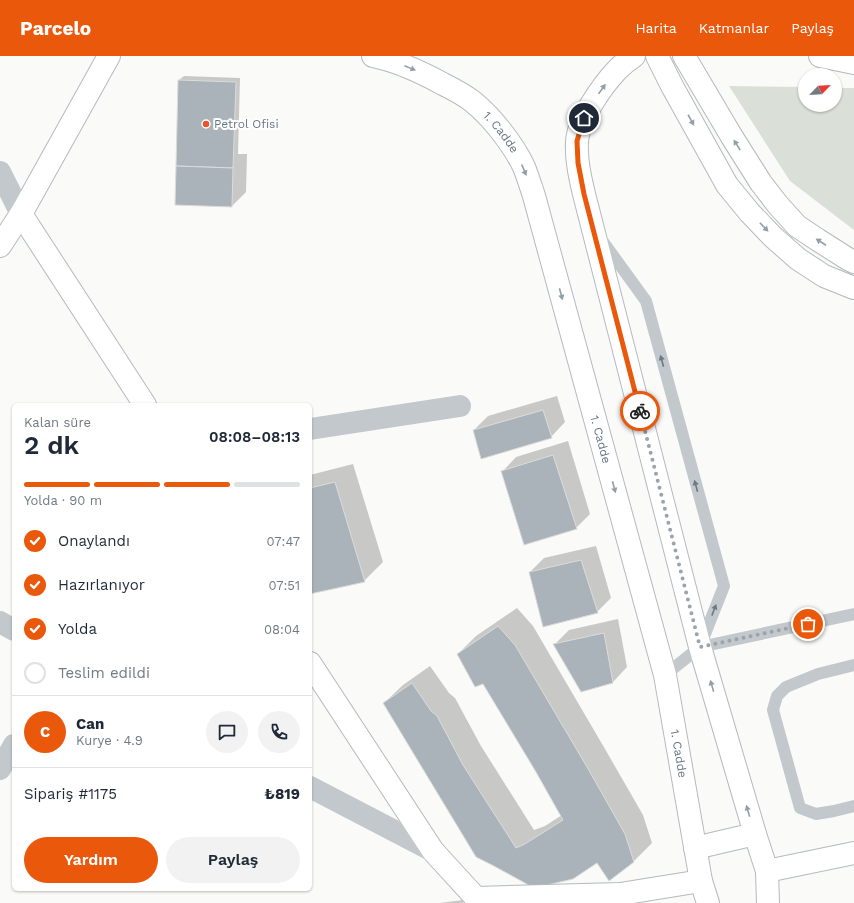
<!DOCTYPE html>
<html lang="tr">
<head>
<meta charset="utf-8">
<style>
  body { margin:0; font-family:"Work Sans",sans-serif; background:#f2f2f3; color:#1f2937; height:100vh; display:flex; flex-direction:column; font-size:15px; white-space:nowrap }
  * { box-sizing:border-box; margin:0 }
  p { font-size:13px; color:#747a83 }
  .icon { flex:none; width:22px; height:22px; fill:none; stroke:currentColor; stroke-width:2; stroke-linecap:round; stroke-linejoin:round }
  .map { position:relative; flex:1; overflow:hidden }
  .side { position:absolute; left:12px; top:347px; width:300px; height:488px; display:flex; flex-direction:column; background:#fff; border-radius:6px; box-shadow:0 1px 3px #0004 }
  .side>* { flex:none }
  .needle { width:26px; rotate:65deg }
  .controls { position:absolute; left:798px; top:12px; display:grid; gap:8px }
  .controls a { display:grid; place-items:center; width:44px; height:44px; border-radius:50%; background:#fff; box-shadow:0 1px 3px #0004; font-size:20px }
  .pin { position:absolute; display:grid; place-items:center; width:34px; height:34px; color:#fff; margin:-17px; border:2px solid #fff; border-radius:50%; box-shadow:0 1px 4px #0007 }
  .courier { position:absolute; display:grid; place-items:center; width:40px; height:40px; margin:-20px; border:3px solid #ea580c; border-radius:50%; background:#fff; color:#222; box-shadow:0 1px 5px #0007 }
  .summary em { font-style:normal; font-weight:600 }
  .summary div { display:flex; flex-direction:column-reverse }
  .summary { display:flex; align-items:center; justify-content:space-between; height:68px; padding:0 12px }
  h1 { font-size:26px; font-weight:600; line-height:30px }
  .bar { display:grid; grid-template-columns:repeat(4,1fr); gap:6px 4px; align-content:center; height:48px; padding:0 12px }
  .bar i { height:5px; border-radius:3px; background:#e0e1e3 }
  .bar .on { background:#ea580c }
  .bar p { grid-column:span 4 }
  .line { display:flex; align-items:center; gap:10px; padding:0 12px; border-top:1px solid #e0e1e3 }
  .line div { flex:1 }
  .round { display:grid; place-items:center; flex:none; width:42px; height:42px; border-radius:21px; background:#f2f2f3 }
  ol { padding:0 12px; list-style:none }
  li { display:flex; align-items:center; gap:12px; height:44px }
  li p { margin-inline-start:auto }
  li .icon { padding:4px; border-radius:50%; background:#ea580c; color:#fff; stroke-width:4 }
  li:last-child { color:#747a83 }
  li i { width:22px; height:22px; border:2px solid #e0e1e3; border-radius:50% }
  .button { display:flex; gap:8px; margin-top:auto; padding:8px 12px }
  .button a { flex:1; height:46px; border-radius:24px; background:#ea580c; color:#fff; font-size:16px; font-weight:600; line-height:46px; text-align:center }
  .button a+a { background:#f2f2f3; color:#1f2937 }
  header { display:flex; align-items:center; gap:24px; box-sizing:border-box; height:56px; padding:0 20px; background:#ea580c; color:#fff }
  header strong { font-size:19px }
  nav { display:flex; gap:22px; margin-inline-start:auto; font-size:14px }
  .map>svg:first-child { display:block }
  .green { fill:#dadfd7 }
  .shadow { fill:#0003 }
  .building { fill:#aab3b9; stroke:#dcdcda }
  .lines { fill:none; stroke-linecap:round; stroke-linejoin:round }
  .secondary-casing { stroke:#b3babf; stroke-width:24 }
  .highway-casing { stroke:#b4b9bd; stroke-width:24 }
  .lane { stroke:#c3c8cc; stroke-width:12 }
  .street { stroke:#c3c8cc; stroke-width:22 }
  .secondary { stroke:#fff; stroke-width:22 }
  .highway { stroke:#fff; stroke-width:22 }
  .oneway { fill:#939fa8 }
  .oneway2 { fill:#6a7a87 }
  .done { stroke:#99a4ac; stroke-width:4; stroke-dasharray:0 7.2 }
  .route { stroke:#ea580c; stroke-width:5 }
  .poi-dot { fill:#e4572e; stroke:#fff; stroke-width:1.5 }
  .labels { text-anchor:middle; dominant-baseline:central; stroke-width:4; stroke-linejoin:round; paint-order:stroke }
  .poi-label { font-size:12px; fill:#657683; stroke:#fff; text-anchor:start }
  .street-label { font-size:12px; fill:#657683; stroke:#fff }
</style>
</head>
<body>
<header>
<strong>Parcelo</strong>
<nav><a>Harita</a><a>Katmanlar</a><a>Paylaş</a></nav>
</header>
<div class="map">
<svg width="854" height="847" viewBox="0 0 854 847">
  <rect width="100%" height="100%" fill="#fafaf8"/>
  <path class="green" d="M 729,30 L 805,31 L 805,49 L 835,49 L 835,32 L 854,32 L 854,174 L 790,125 Z"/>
  <g class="shadow">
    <path d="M 184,20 L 240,22 L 238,98 L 247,98 L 246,136 L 232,150 L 179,24 Z"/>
    <path d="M 557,340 L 565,366 L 551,381 L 474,374 L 488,360 Z"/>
    <path d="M 568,385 L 590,458 L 576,472 L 502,416 L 516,401 Z"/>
    <path d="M 353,408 L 383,506 L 364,525 L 310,537 L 310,419 Z"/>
    <path d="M 596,490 L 611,542 L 597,556 L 530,516 L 544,502 Z"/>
    <path d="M 517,552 L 533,570 L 605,693 L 643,759 L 652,787 L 633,806 L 598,806 L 534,831 L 384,647 L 403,629 L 430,610 L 449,637 L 455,642 L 481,690 L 534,774 L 545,770 L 562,759 L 484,627 L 458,598 L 476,580 Z"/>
    <path d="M 618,563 L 627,611 L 613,626 L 582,635 L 555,588 L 569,574 Z"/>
    <path d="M 463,844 L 463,847 L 440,847 Z"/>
  </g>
  <g class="building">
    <path d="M 178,24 L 236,26 L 233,112 L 176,110 Z"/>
    <path d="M 176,110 L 233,112 L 232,151 L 175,149 Z"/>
    <path d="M 543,354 L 552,382 L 481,403 L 473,374 Z"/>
    <path d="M 553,399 L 577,473 L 524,489 L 501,415 Z"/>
    <path d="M 335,426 L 365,526 L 310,538 L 310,432 Z"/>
    <path d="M 581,504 L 598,557 L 543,571 L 529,516 Z"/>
    <path d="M 498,570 L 515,589 L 587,711 L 625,778 L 634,806 L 609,825 L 597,807 L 573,823 L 534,832 L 492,809 L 476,801 L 383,647 L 412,627 L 431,655 L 437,660 L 463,709 L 516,792 L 525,788 L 563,764 L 536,716 L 483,628 L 475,631 L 457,598 Z"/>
    <path d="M 604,577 L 613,627 L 581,636 L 553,588 Z"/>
  </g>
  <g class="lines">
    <g class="secondary-casing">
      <g id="secondary">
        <path id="s1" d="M 373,0 C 398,5 421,16 443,28 C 453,33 463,38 472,45 C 492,61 513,88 524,111 C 528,121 531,131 534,140 L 665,619 L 701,825 L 708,847"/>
        <path d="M 634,0 C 628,4 622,9 617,14 C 602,30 578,64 577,86 C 576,104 580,121 584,138 L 700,591 L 755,778 L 767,815 L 768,847"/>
        <path d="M 21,158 L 145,349"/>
        <path d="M 0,190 L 21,158 L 109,0"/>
        <path d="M 310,607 L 433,795 L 476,842 L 620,838 L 701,825"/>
        <path d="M 695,792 L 755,778"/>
        <path d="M 767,815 L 854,797"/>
      </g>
    </g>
    <g class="highway-casing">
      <g id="highway">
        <path d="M 657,0 L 672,30 L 727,129 L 750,157 L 773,181 L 798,203 L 824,220 L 854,232"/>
        <path d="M 684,0 L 732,81 L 761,127 L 778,149 L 797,170 L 818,184 L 848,203 L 854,206"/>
        <path d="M 820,0 L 854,7"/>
      </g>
    </g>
    <g class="lane">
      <path d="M 601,183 L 646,245 L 724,530 L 701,588"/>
      <path d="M 854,609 L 818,618 L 786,631 L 777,640 L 773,654 L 800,752 L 816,758 L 834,755 L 854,750"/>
      <path d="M 665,619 L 700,591 L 854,558"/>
    </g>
    <g class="street">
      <path d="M 0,116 L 21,158"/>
      <path d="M 310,373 L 460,350"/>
      <path d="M 0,566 L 14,574"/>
      <path d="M 0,713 L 14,689"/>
      <path d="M 310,731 L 433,795"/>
    </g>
    <use href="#secondary" class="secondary"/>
    <use href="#highway" class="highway"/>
  </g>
  <defs><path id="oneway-solid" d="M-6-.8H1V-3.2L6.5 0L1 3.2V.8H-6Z"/></defs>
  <g class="oneway">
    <use href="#oneway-solid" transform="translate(410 12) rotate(22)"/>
    <use href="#oneway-solid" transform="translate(602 33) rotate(-55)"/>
    <use href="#oneway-solid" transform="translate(691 64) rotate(61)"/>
    <use href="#oneway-solid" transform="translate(737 89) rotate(-122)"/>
    <use href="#oneway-solid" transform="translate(524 114) rotate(67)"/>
    <use href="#oneway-solid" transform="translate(764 171) rotate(46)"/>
    <use href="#oneway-solid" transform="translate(821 186) rotate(-147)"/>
    <use href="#oneway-solid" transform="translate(561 238) rotate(75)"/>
    <use href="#oneway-solid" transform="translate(614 431) rotate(75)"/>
    <use href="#oneway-solid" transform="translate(712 630) rotate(-106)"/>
    <use href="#oneway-solid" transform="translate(748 755) rotate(-106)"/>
  </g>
  <g class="oneway2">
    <use href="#oneway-solid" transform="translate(662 305) rotate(-105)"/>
    <use href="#oneway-solid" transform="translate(696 430) rotate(-105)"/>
    <use href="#oneway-solid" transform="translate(714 554) rotate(-69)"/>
  </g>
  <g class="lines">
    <path class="done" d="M 640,355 L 700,591 L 808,568"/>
    <path class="route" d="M 584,62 L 577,85 L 578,107 L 584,138 L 640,355"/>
  </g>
  <circle class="poi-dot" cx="206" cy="68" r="4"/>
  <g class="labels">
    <g class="poi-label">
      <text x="214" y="68">Petrol Ofisi</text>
    </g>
    <g class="street-label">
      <text stroke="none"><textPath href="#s1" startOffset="152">1. Cadde</textPath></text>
      <text stroke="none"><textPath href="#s1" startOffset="477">1. Cadde</textPath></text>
      <text stroke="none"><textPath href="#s1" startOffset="801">1. Cadde</textPath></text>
    </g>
  </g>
</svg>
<div class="controls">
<a><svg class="needle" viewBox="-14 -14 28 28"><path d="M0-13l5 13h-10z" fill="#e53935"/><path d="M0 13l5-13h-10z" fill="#747a83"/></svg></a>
</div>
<div class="pin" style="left:808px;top:568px;background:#ea580c"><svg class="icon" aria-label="bag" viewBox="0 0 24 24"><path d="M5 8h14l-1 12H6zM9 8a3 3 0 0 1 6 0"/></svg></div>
<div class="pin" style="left:584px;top:62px;background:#1f2937"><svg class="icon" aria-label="home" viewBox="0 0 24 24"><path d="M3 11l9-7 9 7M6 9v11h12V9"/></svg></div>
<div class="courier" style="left:640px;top:355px"><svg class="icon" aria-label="bike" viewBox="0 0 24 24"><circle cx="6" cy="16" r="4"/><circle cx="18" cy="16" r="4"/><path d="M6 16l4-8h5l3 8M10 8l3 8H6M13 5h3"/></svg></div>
<section class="side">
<div class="summary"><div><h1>2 dk</h1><p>Kalan süre</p></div><em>08:08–08:13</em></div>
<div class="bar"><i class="on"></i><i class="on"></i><i class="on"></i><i></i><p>Yolda · 90 m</p></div>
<ol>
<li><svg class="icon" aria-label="check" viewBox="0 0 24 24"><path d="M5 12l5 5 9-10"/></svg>Onaylandı<p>07:47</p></li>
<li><svg class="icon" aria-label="check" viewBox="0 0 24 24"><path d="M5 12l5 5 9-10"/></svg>Hazırlanıyor<p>07:51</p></li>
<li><svg class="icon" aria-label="check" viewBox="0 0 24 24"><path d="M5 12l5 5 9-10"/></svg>Yolda<p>08:04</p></li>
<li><i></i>Teslim edildi</li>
</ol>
<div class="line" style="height:72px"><b class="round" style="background:#ea580c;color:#fff">C</b><div><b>Can</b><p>Kurye · 4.9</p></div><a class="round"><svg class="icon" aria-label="chat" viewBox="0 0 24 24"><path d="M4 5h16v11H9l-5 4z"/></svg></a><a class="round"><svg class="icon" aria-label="phone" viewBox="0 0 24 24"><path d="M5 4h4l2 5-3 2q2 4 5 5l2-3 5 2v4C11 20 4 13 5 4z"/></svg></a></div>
<div class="line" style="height:52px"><div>Sipariş #1175</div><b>₺819</b></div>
<div class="button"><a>Yardım</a><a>Paylaş</a></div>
</section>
</div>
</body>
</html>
